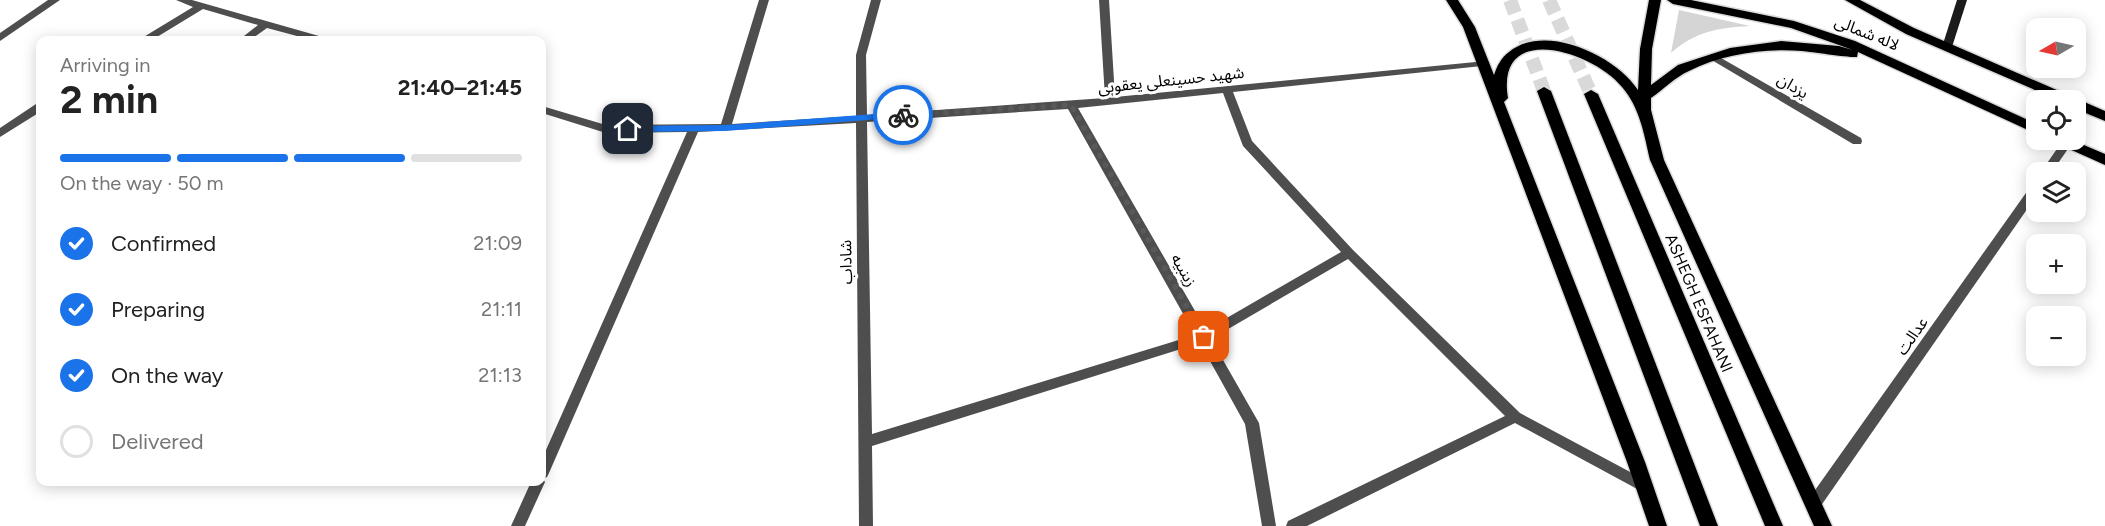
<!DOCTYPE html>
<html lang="en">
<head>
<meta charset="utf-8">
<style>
  body { margin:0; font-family:Figtree,"Noto Sans Arabic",sans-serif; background:#f2f2f2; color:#222; height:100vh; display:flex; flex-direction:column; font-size:22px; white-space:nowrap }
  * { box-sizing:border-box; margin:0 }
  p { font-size:20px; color:#767676 }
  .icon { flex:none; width:33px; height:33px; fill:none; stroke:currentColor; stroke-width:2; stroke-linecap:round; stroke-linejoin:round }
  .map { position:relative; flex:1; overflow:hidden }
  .panel { position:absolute; left:36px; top:36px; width:510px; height:450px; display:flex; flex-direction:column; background:#fff; border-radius:12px; box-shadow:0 3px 15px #0003 }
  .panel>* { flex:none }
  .needle { width:39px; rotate:261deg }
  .controls { position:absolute; left:2026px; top:18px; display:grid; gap:12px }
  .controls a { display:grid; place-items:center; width:60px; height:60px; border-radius:12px; background:#fff; box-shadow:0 3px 15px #0003; font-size:30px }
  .pin { position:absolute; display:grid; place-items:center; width:51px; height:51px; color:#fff; margin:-26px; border-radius:12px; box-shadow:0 3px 9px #0006 }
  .courier { position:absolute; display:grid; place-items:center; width:60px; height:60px; margin:-30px; border:4px solid #1a73e8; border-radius:50%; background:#fff; color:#222; box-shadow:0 2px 8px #0007 }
  .summary em { font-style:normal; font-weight:700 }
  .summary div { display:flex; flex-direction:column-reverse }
  .summary { display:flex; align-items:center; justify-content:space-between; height:102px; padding:0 24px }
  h1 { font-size:39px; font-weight:700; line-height:45px }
  .bar { display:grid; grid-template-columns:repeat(4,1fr); gap:9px 6px; align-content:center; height:72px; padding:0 24px }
  .bar i { height:8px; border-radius:4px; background:#e0e0e0 }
  .bar .active { background:#1a73e8 }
  .bar p { grid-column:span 4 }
  ol { padding:0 24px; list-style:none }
  li { display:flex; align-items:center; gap:18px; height:66px }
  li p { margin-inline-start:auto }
  li .icon { padding:6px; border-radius:50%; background:#1a73e8; color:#fff; stroke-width:4 }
  li:last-child { color:#767676 }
  li i { width:33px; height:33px; border:3px solid #e0e0e0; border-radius:50% }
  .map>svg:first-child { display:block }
  .green { fill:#d5d5d5 }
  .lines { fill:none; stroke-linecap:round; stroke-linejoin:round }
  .primary-tunnel { stroke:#d9d9d9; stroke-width:14; stroke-dasharray:14 7; stroke-linecap:butt }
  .primary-casing { stroke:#dbdbdb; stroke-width:3 }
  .street { fill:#4e4e4e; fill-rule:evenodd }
  .secondary { fill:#1b1b1b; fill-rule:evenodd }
  .primary { fill:#000; fill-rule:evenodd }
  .route { fill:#1a73e8 }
  .done { stroke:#595959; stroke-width:6; stroke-dasharray:0 10.8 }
  .labels { text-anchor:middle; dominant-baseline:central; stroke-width:6; stroke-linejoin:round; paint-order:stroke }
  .street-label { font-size:16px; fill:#000; stroke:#fff }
</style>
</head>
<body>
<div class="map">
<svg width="2105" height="526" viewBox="0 0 2105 526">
  <rect width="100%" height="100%" fill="#fff"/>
  <path class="green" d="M 1679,10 L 1750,26 C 1718,28 1696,31 1671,53 Z"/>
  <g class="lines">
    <g class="primary-tunnel">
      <path d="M 1510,0 L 1544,91"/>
      <path d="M 1549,0 L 1591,94"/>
    </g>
    <g class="primary-casing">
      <g id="primary">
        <path d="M 1446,0 L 1458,0 L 1475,27 L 1494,75 C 1497,66 1501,58 1509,52 C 1545,22 1616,56 1638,90 L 1640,49 L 1649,0 L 1661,0 L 1652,49 L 1651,85 L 1678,65 L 1730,48 L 1781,41 L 1839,46 L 1853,50 L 1791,28 L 1673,4 L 1667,0 L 1691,0 L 1794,21 L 1855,41 L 2037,124 L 2037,134 L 1858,52 L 1857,57 C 1852,58 1812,52 1802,51 C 1765,48 1722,54 1689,71 C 1675,77 1663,90 1651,98 L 1651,110 L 1664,160 L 1832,526 L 1814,526 L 1650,160 C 1644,134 1640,108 1622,87 C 1593,51 1495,20 1508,98 L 1504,102 L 1645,462 L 1667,526 L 1649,526 L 1627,462 L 1463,27 Z"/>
        <path d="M 1845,0 L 1860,0 L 1914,28 L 2105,111 L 2105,121 L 2076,109 L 2076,100 L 2058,100 L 1906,34 Z"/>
        <path d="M 1544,87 L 1551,91 L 1718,526 L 1700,526 L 1537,91 Z"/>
        <path d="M 1591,90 L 1598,94 L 1783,526 L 1765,526 L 1584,94 Z"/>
        <path d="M 2054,140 L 2072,140 L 2105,154 L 2105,165 L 2056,143 Z"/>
      </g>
    </g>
    <g class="street">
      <path d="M 48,0 L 60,0 L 0,41 L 0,33 Z"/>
      <path d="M 176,0 L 192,0 L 326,38 L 327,40 L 312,40 L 267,28 L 250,40 L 239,40 L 258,25 L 203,9 L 152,40 L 141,40 L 142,38 L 193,7 Z"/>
      <path d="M 759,0 L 769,0 L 732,124 L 856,116 L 856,55 L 871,0 L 881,0 L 866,55 L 867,115 L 1105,98 L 1099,0 L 1109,0 L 1115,97 L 1486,61 L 1486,65 L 1482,66 L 1233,92 L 1252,141 L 1353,250 L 1520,413 L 1649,482 L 1651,486 L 1649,490 L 1644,492 L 1639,490 L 1515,423 L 1307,526 L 1286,526 L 1288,521 L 1505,416 L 1348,259 L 1211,339 L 1259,423 L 1276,526 L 1262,526 L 1245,424 L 1200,343 L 872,446 L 873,526 L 859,526 L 856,123 L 698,132 L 549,473 L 547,477 L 543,479 L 545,482 L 525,526 L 511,526 L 531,482 L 542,482 L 542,459 L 687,132 L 606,133 L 542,113 L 542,106 L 606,125 L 721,124 ZM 1223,93 L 1243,146 L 1341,252 L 1206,330 L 1078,108 ZM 1068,109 L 1195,335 L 872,434 L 867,122 Z"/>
      <path d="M 1714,54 L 1861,138 L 1862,141 L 1861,144 L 1853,144 L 1710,59 L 1710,55 Z"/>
      <path d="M 36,104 L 40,104 L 40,112 L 0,137 L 0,128 Z"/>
      <path d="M 2063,140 L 2071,140 L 2072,143 L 2052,172 L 2041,172 Z"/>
      <path d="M 2037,182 L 2037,195 L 1818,510 L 1813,511 L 1808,510 L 1806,505 L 1808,500 L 2033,183 Z"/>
    </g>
    <path class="secondary" d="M 1957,0 L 1967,0 L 1952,47 L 1947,50 L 1942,47 Z"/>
    <use href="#primary" class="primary"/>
  </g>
  <path class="route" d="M 903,112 L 907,115 L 906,117 L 725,131 L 628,132 L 623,129 L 628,126 L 725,125 Z"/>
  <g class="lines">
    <path class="done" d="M 903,115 L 1071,105 L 1204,337"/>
  </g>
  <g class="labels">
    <g class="street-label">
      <text transform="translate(1867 33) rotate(22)">لاله شمالی</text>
      <text transform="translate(1171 80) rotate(-6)">شهید حسینعلی یعقوبی</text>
      <text transform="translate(1793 86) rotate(31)">یزدان</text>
      <text transform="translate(846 262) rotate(-91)">شاداب</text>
      <text transform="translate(1184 270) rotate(60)">زینبیه</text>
      <text transform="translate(1699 303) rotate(67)">ASHEGH ESFAHANI</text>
      <text transform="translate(1912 336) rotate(-55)">عدالت</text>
    </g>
  </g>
</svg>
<div class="controls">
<a><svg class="needle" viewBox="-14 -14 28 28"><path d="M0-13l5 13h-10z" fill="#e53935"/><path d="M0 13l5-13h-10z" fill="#767676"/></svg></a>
<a><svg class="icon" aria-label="locate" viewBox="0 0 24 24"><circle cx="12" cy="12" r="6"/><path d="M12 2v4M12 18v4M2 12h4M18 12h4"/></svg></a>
<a><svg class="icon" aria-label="layers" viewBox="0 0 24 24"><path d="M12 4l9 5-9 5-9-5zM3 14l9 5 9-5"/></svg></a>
<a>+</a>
<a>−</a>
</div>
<div class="pin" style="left:1204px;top:337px;background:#ea580c"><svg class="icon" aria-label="bag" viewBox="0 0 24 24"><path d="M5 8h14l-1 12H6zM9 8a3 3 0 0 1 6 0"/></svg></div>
<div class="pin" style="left:628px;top:129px;background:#1f2937"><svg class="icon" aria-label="home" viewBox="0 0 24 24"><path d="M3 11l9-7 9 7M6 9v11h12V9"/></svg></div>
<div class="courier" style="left:903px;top:115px"><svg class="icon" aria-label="bike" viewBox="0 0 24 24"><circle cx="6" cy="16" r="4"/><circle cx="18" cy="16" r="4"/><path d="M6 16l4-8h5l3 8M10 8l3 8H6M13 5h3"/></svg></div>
<section class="panel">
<div class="summary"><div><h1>2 min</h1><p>Arriving in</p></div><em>21:40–21:45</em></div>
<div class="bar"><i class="active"></i><i class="active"></i><i class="active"></i><i></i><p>On the way · 50 m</p></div>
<ol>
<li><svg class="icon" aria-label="check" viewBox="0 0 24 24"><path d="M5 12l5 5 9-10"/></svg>Confirmed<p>21:09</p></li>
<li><svg class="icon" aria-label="check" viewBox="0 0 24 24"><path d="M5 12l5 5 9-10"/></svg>Preparing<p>21:11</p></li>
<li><svg class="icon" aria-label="check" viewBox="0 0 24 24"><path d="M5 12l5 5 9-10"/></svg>On the way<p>21:13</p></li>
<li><i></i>Delivered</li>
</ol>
</section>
</div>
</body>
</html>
